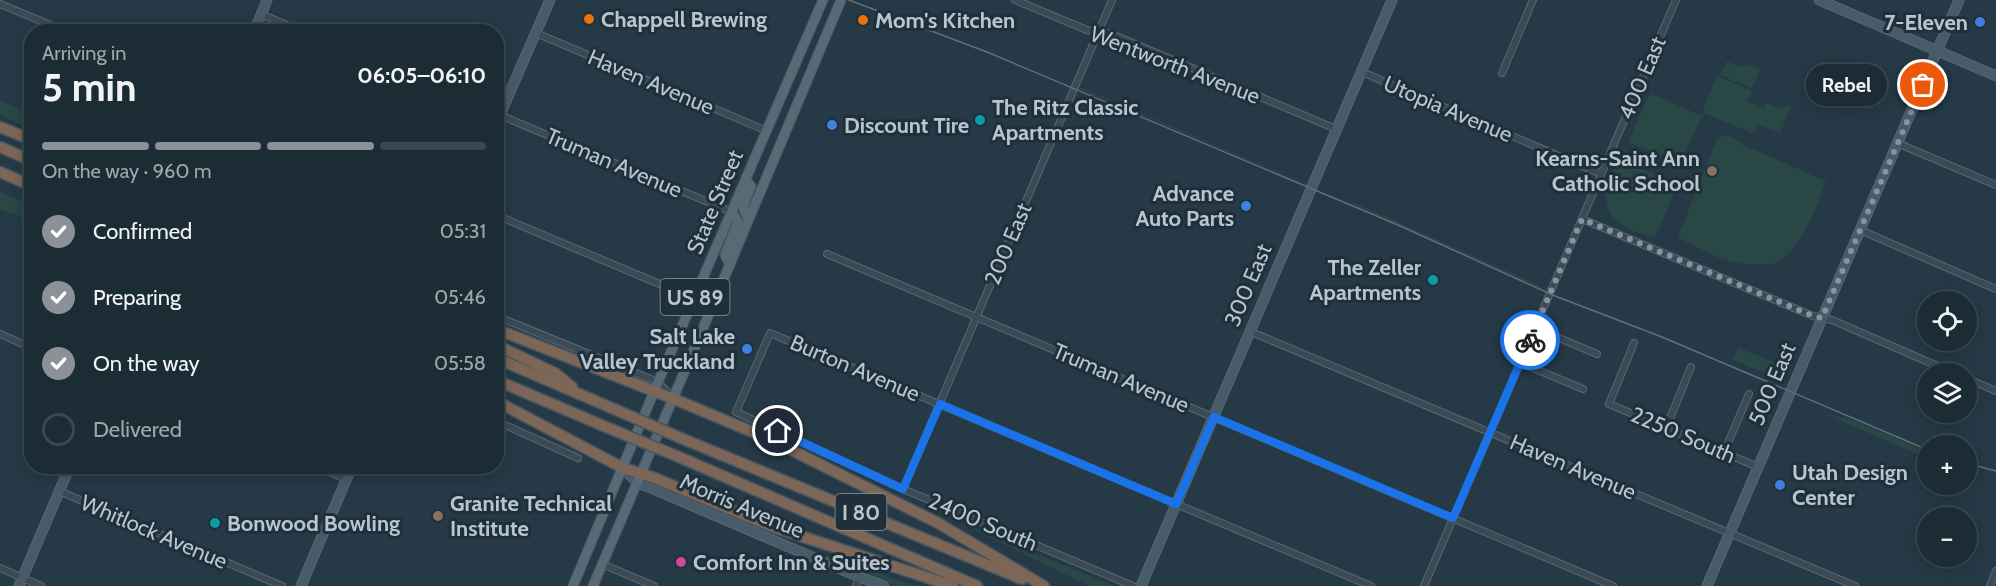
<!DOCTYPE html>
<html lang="en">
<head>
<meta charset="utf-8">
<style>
  body { margin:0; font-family:Cabin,sans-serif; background:#293840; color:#f1f3f6; height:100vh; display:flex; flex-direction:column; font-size:22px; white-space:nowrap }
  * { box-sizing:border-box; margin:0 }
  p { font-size:20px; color:#a0a7ac }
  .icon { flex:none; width:33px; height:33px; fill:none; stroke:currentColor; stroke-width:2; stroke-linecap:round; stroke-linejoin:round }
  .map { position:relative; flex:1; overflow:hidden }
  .panel { position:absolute; left:24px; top:24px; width:480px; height:450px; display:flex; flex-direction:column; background:#1c2c34; border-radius:24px; box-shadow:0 3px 15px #0003,0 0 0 2px #3a484f }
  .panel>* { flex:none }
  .fabs { position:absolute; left:1917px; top:291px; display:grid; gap:12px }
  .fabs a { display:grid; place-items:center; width:60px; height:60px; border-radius:50%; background:#1c2c34; box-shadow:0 3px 15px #0003,0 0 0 2px #3a484f; font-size:30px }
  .pin { position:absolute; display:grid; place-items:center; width:51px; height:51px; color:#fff; margin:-26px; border:3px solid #fff; border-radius:50%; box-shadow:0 2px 6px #0007 }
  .courier { position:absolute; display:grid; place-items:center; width:60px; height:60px; margin:-30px; border:4px solid #1a73e8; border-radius:50%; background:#fff; color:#222; box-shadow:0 2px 8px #0007 }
  .bubble { position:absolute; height:42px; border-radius:21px; background:#1c2c34; box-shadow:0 3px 15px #0003,0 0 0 2px #3a484f; font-size:20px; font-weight:700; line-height:42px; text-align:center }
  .overview em { font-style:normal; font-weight:700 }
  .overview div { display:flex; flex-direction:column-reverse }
  .overview { display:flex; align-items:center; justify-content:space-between; height:102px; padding:0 18px }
  h1 { font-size:39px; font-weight:700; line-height:45px }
  .bar { display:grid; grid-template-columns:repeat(4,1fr); gap:9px 6px; align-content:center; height:72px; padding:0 18px }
  .bar i { height:8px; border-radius:4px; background:#3a484f }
  .bar .on { background:#8c9099 }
  .bar p { grid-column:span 4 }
  ol { padding:0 18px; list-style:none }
  li { display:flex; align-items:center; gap:18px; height:66px }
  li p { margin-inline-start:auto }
  li .icon { padding:6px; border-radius:50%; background:#8c9099; color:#fff; stroke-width:4 }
  li:last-child { color:#a0a7ac }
  li i { width:33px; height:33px; border:3px solid #3a484f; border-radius:50% }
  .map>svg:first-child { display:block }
  .green { fill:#284745 }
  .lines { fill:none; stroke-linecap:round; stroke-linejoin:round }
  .street-casing { stroke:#596873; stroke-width:8 }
  .secondary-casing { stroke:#596873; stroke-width:11 }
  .primary-casing { stroke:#475762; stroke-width:11 }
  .highway-casing { stroke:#455560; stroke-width:13 }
  .street { stroke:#3a4b55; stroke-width:6 }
  .secondary { stroke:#485b69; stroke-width:9 }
  .primary { stroke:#586a75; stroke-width:9 }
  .highway { stroke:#7c6657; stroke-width:10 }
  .tram { stroke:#5c707d; stroke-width:1.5 }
  .highway-bridge-casing { stroke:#455560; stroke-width:13; stroke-linecap:butt }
  .highway-bridge { stroke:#7c6657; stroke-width:10 }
  .done { stroke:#85949f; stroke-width:6; stroke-dasharray:0 10.8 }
  .route { stroke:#1a73e8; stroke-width:8 }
  .food-dot { fill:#e8710a; stroke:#1f303b; stroke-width:2 }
  .shop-dot { fill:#3f7fe0; stroke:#1f303b; stroke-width:2 }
  .culture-dot { fill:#0f9aa8; stroke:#1f303b; stroke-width:2 }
  .education-dot { fill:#8d6e63; stroke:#1f303b; stroke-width:2 }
  .hotel-dot { fill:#d1479c; stroke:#1f303b; stroke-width:2 }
  .labels { text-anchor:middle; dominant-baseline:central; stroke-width:6; stroke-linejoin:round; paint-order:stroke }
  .shield { fill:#1f303b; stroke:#8a98a3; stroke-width:1.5 }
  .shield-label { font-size:21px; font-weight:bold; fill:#b8c5cf }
  .poi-label { font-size:22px; font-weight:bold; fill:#b8c5cf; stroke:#1f303b; text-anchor:start }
  .street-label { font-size:22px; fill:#b8c5cf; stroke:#1f303b }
</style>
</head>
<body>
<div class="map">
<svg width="1996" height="586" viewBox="0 0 1996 586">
  <rect width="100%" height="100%" fill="#253a46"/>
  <g class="green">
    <path d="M 1727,61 L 1740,67 L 1749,64 L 1760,69 L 1752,88 L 1720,75 Z"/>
    <path d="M 1717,76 L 1752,91 L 1747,101 L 1764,108 L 1767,103 L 1780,108 L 1787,105 L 1791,107 L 1780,133 L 1758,125 L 1754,134 L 1702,112 Z"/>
    <path d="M 1080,87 L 1307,184 L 1307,185 L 1079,89 Z"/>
    <path d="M 1650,93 L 1702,116 L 1680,165 L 1628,142 Z"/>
    <path d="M 0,100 L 31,115 L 31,129 L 0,115 Z"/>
    <path d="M 1726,135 L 1743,143 L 1743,145 L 1826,181 C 1819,203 1798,255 1775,263 C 1771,265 1765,264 1761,264 C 1730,267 1704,252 1678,237 L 1717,139 Z"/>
    <path d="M 1619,159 L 1671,181 L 1675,191 L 1656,236 C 1634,235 1605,222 1606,195 C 1607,182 1614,170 1619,159 Z"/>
    <path d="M 0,192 L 31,205 L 31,220 L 0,209 Z"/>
    <path d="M 1353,202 L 1543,287 L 1542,289 L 1352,204 Z"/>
    <path d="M 1738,347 L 1790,369 L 1785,381 L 1733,360 Z"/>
    <path d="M 1827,413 L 1855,421 L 1919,448 L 1917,454 L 1837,419 Z"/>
    <path d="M 950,518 L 1114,586 L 1089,586 Z"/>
    <path d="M 809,549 L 916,586 L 896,586 Z"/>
  </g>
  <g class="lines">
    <g class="street-casing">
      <g id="street">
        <path d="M 1015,0 L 1087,30 L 1109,33 L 1336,129"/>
        <path d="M 0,4 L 67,32"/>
        <path d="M 261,14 L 303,32"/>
        <path d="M 536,33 L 767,131"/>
        <path d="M 1362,72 L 1601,174"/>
        <path d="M 1502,73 L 1533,0"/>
        <path d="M 497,114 L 732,212"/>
        <path d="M 1897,143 L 1996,185"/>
        <path d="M 496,215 L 695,299"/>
        <path d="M 1582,219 L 1813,316 L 1832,320 L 1956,374"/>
        <path d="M 1860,230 L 1996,289"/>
        <path d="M 827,254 L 1613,586"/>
        <path d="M 496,316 L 658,382 L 671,396"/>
        <path d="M 1535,328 L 1597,354"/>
        <path d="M 1249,331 L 1855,586"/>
        <path d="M 0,334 L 32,348"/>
        <path d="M 1634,343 L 1609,404 L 1758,467"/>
        <path d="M 1521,363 L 1583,389"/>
        <path d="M 1966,378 L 1996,391"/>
        <path d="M 496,421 L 578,458"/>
        <path d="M 1666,428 L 1691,367"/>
        <path d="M 1724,452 L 1749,394"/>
        <path d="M 316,466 L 346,479"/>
        <path d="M 903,489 L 1112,0"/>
        <path d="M 59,491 L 282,586"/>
        <path d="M 602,564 L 654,586"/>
        <path d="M 0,568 L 41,586"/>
        <path d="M 856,586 L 859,577"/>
        <path d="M 1133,586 L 903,489 L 736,412 L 770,333 L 1371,586"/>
        <path d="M 1424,586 L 1676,0"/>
        <path d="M 1990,586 L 1996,571"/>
      </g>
    </g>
    <g class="secondary-casing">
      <g id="secondary">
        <path d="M 1819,0 L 1996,76"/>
        <path d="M 254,32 L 267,0"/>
        <path d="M 496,124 L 550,0"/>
        <path d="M 624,469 L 638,483 L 646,486 L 859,577 L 884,586"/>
        <path d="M 19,586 L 70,466"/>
        <path d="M 301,586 L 352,466"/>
        <path d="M 1141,586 L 1392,0"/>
        <path d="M 1707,586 L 1959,0"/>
      </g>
    </g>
    <g class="primary-casing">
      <g id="primary">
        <path d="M 746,180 L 751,186 L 743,207 L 748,219"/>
        <path d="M 730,265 L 725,255 L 738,222 L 732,212"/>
        <path d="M 573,586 L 658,382 L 823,0"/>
        <path d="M 593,586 C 677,391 759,196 841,0"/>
      </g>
    </g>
    <g class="highway-casing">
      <g id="highway">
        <path d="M 0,127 L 32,140"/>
        <path d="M 0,147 L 32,161"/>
        <path d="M 0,172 L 32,186"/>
        <path d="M 496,329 L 674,399 L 767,438 L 938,523 L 1044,586"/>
        <path d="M 496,345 L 555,373 L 572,387"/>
        <path d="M 496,358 L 614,409"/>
        <path d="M 496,380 L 606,427"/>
        <path d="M 496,401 L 623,468 L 652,477 L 773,527 L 953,586"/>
        <path d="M 683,439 L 1022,579"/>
        <path d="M 679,457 L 977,586"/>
      </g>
    </g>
    <use href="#street" class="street"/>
    <use href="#secondary" class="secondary"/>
    <use href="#primary" class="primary"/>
    <use href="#highway" class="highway"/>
    <g class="tram">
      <path d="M 849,0 L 987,52 L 1398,225 L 1555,296 L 1662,337 L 1928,450"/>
      <path d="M 1966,463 L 1996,471"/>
    </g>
    <g class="highway-bridge-casing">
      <g id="highway-bridge">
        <path d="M 614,409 L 683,439"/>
        <path d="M 606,427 L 679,457"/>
      </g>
    </g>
    <use href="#highway-bridge" class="highway-bridge"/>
  </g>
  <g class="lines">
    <path class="done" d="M 1530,340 L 1582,219 L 1813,316 L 1822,318 L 1923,85"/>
    <path class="route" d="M 778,431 L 903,489 L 940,404 L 1176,504 L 1214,417 L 1453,518 L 1530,340"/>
  </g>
  <g class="food-dot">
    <circle cx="589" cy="19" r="6"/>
    <circle cx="863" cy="20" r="6"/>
  </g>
  <g class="shop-dot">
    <circle cx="1980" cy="22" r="6"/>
    <circle cx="832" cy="125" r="6"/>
    <circle cx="1246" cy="206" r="6"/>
    <circle cx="747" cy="349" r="6"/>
    <circle cx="1780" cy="485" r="6"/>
  </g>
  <g class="culture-dot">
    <circle cx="980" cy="120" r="6"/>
    <circle cx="1433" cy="280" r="6"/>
    <circle cx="215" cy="523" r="6"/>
  </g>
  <g class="education-dot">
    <circle cx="1712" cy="171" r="6"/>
    <circle cx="438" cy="516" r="6"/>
  </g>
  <circle class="hotel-dot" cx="681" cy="562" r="6"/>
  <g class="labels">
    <g class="shield">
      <rect x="660.5" y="279" width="69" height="36" rx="4.5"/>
      <rect x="835.5" y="494" width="51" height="36" rx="4.5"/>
    </g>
    <g class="shield-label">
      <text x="695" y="297">US 89</text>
      <text x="861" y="512">I 80</text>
    </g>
    <g class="poi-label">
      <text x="601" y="19">Chappell Brewing</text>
      <text x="875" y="20">Mom's Kitchen</text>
      <text x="1968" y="22" text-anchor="end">7-Eleven</text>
      <text x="992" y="107">The Ritz Classic<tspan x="992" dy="25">Apartments</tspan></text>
      <text x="844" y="125">Discount Tire</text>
      <text x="1700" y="158" text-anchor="end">Kearns-Saint Ann<tspan x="1700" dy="25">Catholic School</tspan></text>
      <text x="1234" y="193" text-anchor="end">Advance<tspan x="1234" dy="25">Auto Parts</tspan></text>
      <text x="1421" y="267" text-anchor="end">The Zeller<tspan x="1421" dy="25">Apartments</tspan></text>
      <text x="735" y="336" text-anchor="end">Salt Lake<tspan x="735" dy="25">Valley Truckland</tspan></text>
      <text x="1792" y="472">Utah Design<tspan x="1792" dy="25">Center</tspan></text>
      <text x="450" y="503">Granite Technical<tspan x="450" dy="25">Institute</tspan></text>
      <text x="227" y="523">Bonwood Bowling</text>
      <text x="693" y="562">Comfort Inn &amp; Suites</text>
    </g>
    <g class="street-label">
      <text transform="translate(1175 65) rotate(21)">Wentworth Avenue</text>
      <text transform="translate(1642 78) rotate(-67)">400 East</text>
      <text transform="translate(651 82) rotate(23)">Haven Avenue</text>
      <text transform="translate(1448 109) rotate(23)">Utopia Avenue</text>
      <text transform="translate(614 163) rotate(23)">Truman Avenue</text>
      <text transform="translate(715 202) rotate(-67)">State Street</text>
      <text transform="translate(1008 244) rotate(-67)">200 East</text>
      <text transform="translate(1248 285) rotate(-67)">300 East</text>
      <text transform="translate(855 368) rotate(23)">Burton Avenue</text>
      <text transform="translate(1121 378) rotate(23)">Truman Avenue</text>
      <text transform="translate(1772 384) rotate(-67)">500 East</text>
      <text transform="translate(1683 435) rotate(23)">2250 South</text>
      <text transform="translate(1573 467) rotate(23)">Haven Avenue</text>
      <text transform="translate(742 506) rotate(23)">Morris Avenue</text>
      <text transform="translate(983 522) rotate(23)">2400 South</text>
      <text transform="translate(154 532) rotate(23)">Whitlock Avenue</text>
    </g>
  </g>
</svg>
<div class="fabs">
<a><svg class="icon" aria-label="locate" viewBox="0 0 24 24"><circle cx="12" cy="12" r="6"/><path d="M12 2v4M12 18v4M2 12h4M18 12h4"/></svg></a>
<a><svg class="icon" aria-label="layers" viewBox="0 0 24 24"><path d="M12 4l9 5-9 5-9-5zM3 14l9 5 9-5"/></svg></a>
<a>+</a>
<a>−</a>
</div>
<div class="pin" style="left:1923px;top:85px;background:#ea580c"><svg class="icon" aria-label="bag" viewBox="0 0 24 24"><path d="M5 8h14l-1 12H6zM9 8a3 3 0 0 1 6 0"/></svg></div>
<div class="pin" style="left:778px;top:431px;background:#1f2937"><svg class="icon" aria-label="home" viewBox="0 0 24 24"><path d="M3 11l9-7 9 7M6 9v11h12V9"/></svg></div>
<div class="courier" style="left:1530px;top:340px"><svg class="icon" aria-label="bike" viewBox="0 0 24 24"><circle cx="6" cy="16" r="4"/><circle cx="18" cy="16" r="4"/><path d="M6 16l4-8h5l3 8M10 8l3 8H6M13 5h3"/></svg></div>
<div class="bubble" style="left:1806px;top:64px;width:81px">Rebel</div>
<section class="panel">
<div class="overview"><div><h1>5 min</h1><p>Arriving in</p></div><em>06:05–06:10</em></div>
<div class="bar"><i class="on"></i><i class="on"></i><i class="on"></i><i></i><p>On the way · 960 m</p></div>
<ol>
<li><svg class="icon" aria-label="check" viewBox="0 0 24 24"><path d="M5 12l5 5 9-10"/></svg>Confirmed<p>05:31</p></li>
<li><svg class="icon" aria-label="check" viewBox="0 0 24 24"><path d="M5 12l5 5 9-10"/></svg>Preparing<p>05:46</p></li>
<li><svg class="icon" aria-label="check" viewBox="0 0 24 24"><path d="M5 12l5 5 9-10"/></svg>On the way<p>05:58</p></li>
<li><i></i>Delivered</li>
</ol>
</section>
</div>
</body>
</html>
